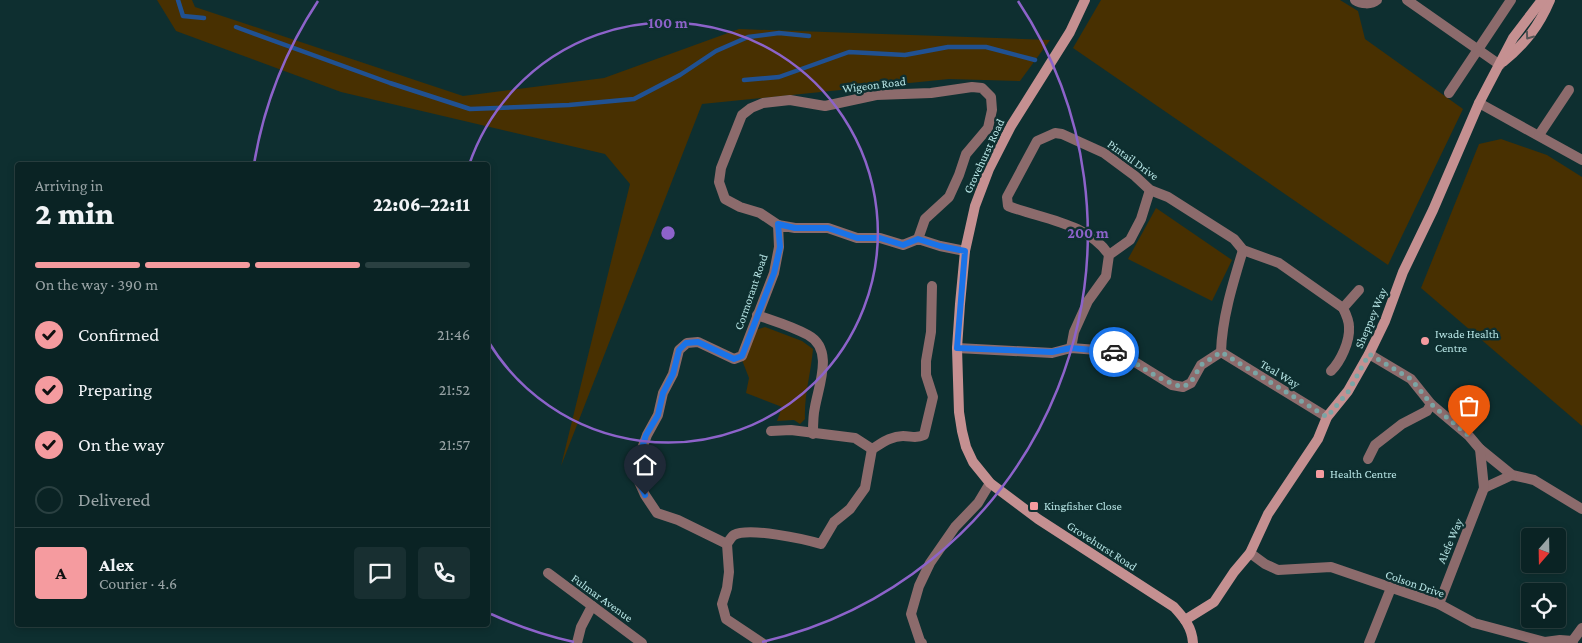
<!DOCTYPE html>
<html lang="en">
<head>
<meta charset="utf-8">
<style>
  body { margin:0; font-family:"Crimson Pro",serif; background:#182f31; color:#f1f3f6; height:100vh; display:flex; flex-direction:column; font-size:19px; white-space:nowrap }
  * { box-sizing:border-box; margin:0 }
  p { font-size:16px; color:#99a4a6 }
  .icon { flex:none; width:28px; height:28px; fill:none; stroke:currentColor; stroke-width:2; stroke-linecap:round; stroke-linejoin:round }
  .map { position:relative; flex:1; overflow:hidden }
  .details { position:absolute; left:15px; top:162px; width:475px; height:465px; display:flex; flex-direction:column; background:#0a2324; border-radius:5px; box-shadow:0 2px 8px #0003,0 0 0 1px #2a4041 }
  .details>* { flex:none }
  .needle { width:32px; rotate:200deg }
  .fabs { position:absolute; left:1521px; top:528px; display:grid; gap:10px }
  .fabs a { display:grid; place-items:center; width:45px; height:45px; border-radius:5px; background:#0a2324; box-shadow:0 2px 8px #0003,0 0 0 1px #2a4041; font-size:25px }
  .pin { position:absolute; display:grid; place-items:center; width:42px; height:42px; color:#fff; margin:-51px -21px; border-radius:50% 50% 50% 0; rotate:-45deg; box-shadow:0 0 5px #0007 }
  .pin .icon { rotate:45deg }
  .courier { position:absolute; display:grid; place-items:center; width:50px; height:50px; margin:-25px; border:4px solid #1a73e8; border-radius:50%; background:#fff; color:#222; box-shadow:0 1px 6px #0007 }
  .head em { font-style:normal; font-weight:800 }
  .head div { display:flex; flex-direction:column-reverse }
  .head { display:flex; align-items:center; justify-content:space-between; height:85px; padding:0 20px }
  h1 { font-size:32px; font-weight:800; line-height:38px }
  .bar { display:grid; grid-template-columns:repeat(4,1fr); gap:8px 5px; align-content:center; height:60px; padding:0 20px }
  .bar i { height:6px; border-radius:4px; background:#2a4041 }
  .bar .current { background:#f59b9f }
  .bar p { grid-column:span 4 }
  .line { display:flex; align-items:center; gap:12px; padding:0 20px; border-top:1px solid #2a4041 }
  .line div { flex:1 }
  .round { display:grid; place-items:center; flex:none; width:52px; height:52px; border-radius:5px; background:#182f31 }
  ol { padding:0 20px; list-style:none }
  li { display:flex; align-items:center; gap:15px; height:55px }
  li p { margin-inline-start:auto }
  li .icon { padding:5px; border-radius:50%; background:#f59b9f; color:#111; stroke-width:4 }
  li:last-child { color:#99a4a6 }
  li i { width:28px; height:28px; border:2px solid #2a4041; border-radius:50% }
  .map>svg:first-child { display:block }
  .green { fill:#483001 }
  .lines { fill:none; stroke-linecap:round; stroke-linejoin:round }
  .stream { stroke:#205192; stroke-width:4.5 }
  .street { stroke:#8c6b6c; stroke-width:10 }
  .secondary { stroke:#c59091; stroke-width:10 }
  .oneway { stroke:#575657 }
  .done { stroke:#7ba5a5; stroke-width:5; stroke-dasharray:0 9 }
  .route { stroke:#1a73e8; stroke-width:6 }
  .ring { fill:none; stroke:#8d63ca; stroke-width:2.5 }
  .poi-dot { fill:#f59b9f; stroke:#0e2f30; stroke-width:2 }
  .labels { text-anchor:middle; dominant-baseline:central; stroke-width:5; stroke-linejoin:round; paint-order:stroke }
  .street-label { font-size:12px; fill:#b6e4e4; stroke:#0e2f30 }
  .poi-label { font-size:12px; fill:#b6e4e4; stroke:#0e2f30; text-anchor:start }
  .centre { fill:#8d63ca; stroke:#0e2f30; stroke-width:2.5 }
  .ring-label { font-size:15px; text-anchor:middle; font-weight:bold; fill:#8d63ca; stroke:#0e2f30; stroke-width:5; stroke-linejoin:round; paint-order:stroke }
</style>
</head>
<body>
<div class="map">
<svg width="1582" height="643" viewBox="0 0 1582 643">
  <rect width="100%" height="100%" fill="#0e2f30"/>
  <g class="green">
    <path d="M 157,0 L 192,0 L 195,7 L 463,96 L 604,78 L 739,29 L 1050,40 L 1020,81 L 949,79 L 702,104 L 561,466 L 630,184 L 605,154 L 341,92 L 176,31 Z"/>
    <path d="M 1101,0 L 1340,0 L 1358,11 L 1365,39 L 1463,109 L 1388,265 L 1073,48 Z"/>
    <path d="M 1501,139 L 1547,155 L 1582,177 L 1582,426 L 1421,288 L 1479,144 Z"/>
    <path d="M 1156,208 L 1232,260 L 1212,301 L 1128,259 Z"/>
    <path d="M 765,327 L 802,341 L 813,349 C 811,373 804,395 805,419 L 800,424 L 794,420 L 777,421 L 782,407 L 746,393 L 749,378 L 742,360 L 756,330 Z"/>
  </g>
  <g class="lines">
    <g class="stream">
      <path d="M 178,0 L 183,16 L 204,18"/>
      <path d="M 236,27 L 390,83 L 470,109 L 569,105 L 634,99 L 680,75 L 716,51 L 748,37 L 779,33 L 809,36"/>
      <path d="M 744,80 L 779,77 L 849,52 L 905,55 L 948,47 L 986,47 L 1035,60"/>
    </g>
    <g class="street">
      <path d="M 1355,0 C 1361,4 1371,5 1377,0"/>
      <path d="M 1407,0 L 1500,65"/>
      <path d="M 1449,93 L 1511,0"/>
      <path d="M 1479,103 L 1582,160"/>
      <path d="M 1539,135 L 1569,90"/>
      <path d="M 778,225 L 760,213 L 740,207 L 725,199 L 719,182 L 721,168 L 742,115 L 751,108 L 763,103 L 790,100 L 825,106 L 876,95 L 931,93 L 972,87 L 982,88 L 991,97 L 992,110 L 988,128 L 966,154 L 959,175 L 949,197 L 925,219 L 918,239"/>
      <path d="M 1109,255 C 1088,223 1042,219 1008,206 L 1007,197 L 1037,141 L 1055,133 L 1062,134 L 1104,153 L 1135,176 L 1150,190 L 1168,197 L 1234,239 L 1243,250 L 1279,263 L 1343,308"/>
      <path d="M 757,315 C 774,321 792,326 808,335 C 834,349 819,384 815,407 C 813,415 813,425 813,434"/>
      <path d="M 957,348 L 1052,353 L 1071,348 L 1111,351 L 1130,359 L 1172,385 L 1183,387 L 1191,383 L 1201,365 L 1221,352 C 1222,318 1233,283 1243,250"/>
      <path d="M 1071,348 L 1074,332 L 1088,301 L 1106,276 L 1109,255 L 1130,240 L 1141,219 L 1150,190"/>
      <path d="M 1221,352 L 1327,417"/>
      <path d="M 1369,354 L 1411,379 L 1431,404 L 1469,436 L 1480,449 L 1512,475 L 1534,480 L 1582,509"/>
      <path d="M 1331,371 C 1341,361 1350,341 1349,327 C 1349,320 1346,314 1343,308 L 1359,290"/>
      <path d="M 771,431 L 791,430 L 855,438 L 872,449 C 882,443 891,436 903,436 C 912,436 916,439 924,435 L 933,397 L 926,375 L 926,361 L 931,332 L 932,286"/>
      <path d="M 872,449 L 865,488 L 850,509 L 834,522 L 821,544 C 804,539 749,527 734,535 C 731,537 729,541 727,544 L 678,520 L 657,513 L 645,495 L 636,475 L 640,454 L 647,435 L 658,415 L 663,393 L 673,374 L 679,350 L 687,343 L 698,342 L 734,359 L 742,356 L 774,273 L 779,247 L 778,225 L 795,228 L 828,228 L 857,238 L 880,238 L 903,245 L 918,239 L 940,246 L 965,251"/>
      <path d="M 1368,459 L 1375,445 L 1402,424 L 1427,411 L 1431,404"/>
      <path d="M 1484,488 L 1512,475"/>
      <path d="M 727,544 L 729,572 L 727,588 L 722,604 L 726,619 L 762,643"/>
      <path d="M 1250,553 L 1265,564 L 1278,570 L 1331,567 L 1439,604 L 1474,623 L 1545,642 L 1560,640 L 1573,641"/>
      <path d="M 548,573 L 642,643"/>
      <path d="M 1439,604 L 1484,488 L 1480,449"/>
      <path d="M 577,643 L 581,627 L 592,606"/>
      <path d="M 922,643 L 920,641 L 911,614 L 919,586 L 930,563 L 955,527 L 978,503 L 990,483"/>
      <path d="M 1369,643 L 1391,588"/>
      <path d="M 1571,643 L 1582,628"/>
    </g>
    <g class="secondary">
      <path d="M 1085,0 L 1070,32 L 1011,126 L 989,169 L 975,206 L 965,251 L 960,304 L 957,348 L 959,412 L 962,431 L 966,447 L 973,462 L 990,483 L 1038,519 L 1174,607 C 1184,618 1192,627 1193,643"/>
      <path d="M 1503,62 C 1525,44 1539,26 1550,0"/>
      <path d="M 1185,620 L 1214,602 L 1234,572 L 1250,553 L 1268,514 L 1318,439 L 1327,417 L 1348,391 L 1369,354 L 1385,321 L 1403,272 L 1433,210 L 1479,103 L 1513,38 L 1542,0"/>
    </g>
  </g>
  <defs><path id="oneway-chevron" d="M-2-3.5L2.5 0L-2 3.5" fill="none" stroke-width="1.6" stroke-linecap="round" stroke-linejoin="round" transform="scale(1.25)"/></defs>
  <use class="oneway" href="#oneway-chevron" transform="translate(1529 36) rotate(126)"/>
  <g class="lines">
    <path class="done" d="M 1114,352 C 1137,362 1158,381 1183,387 L 1191,382 L 1201,365 L 1221,352 L 1327,417 L 1348,392 L 1369,354 L 1411,379 L 1431,404 L 1469,436"/>
    <path class="route" d="M 645,495 L 636,475 L 640,454 L 646,435 L 658,415 L 663,393 L 673,374 L 679,350 L 686,343 L 698,342 L 734,359 L 742,356 L 774,273 L 780,247 L 778,224 L 795,228 L 828,228 L 857,238 L 880,238 L 903,245 L 918,239 L 940,246 L 965,251 L 957,348 L 1052,352 L 1071,348 L 1114,352"/>
  </g>
  <g class="ring">
    <path d="M469 165A210 210 0 1 1 488 341"/>
    <path d="M574 642A420 420 0 0 1 491 614M254 164A420 420 0 0 1 318 1M1018 1A420 420 0 0 1 762 642"/>
  </g>
  <g class="poi-dot">
    <circle cx="1425" cy="341" r="5"/>
    <rect x="1315" y="469" width="10" height="10" rx="2.5"/>
    <rect x="1029" y="501" width="10" height="10" rx="2.5"/>
  </g>
  <g class="labels">
    <g class="street-label">
      <text transform="translate(874 85) rotate(-7)">Wigeon Road</text>
      <text transform="translate(984 156) rotate(-65)">Grovehurst Road</text>
      <text transform="translate(1133 160) rotate(36)">Pintail Drive</text>
      <text transform="translate(751 292) rotate(-71)">Cormorant Road</text>
      <text transform="translate(1371 318) rotate(-67)">Sheppey Way</text>
      <text transform="translate(1280 374) rotate(31)">Teal Way</text>
      <text transform="translate(1450 541) rotate(-67)">Alefe Way</text>
      <text transform="translate(1102 546) rotate(33)">Grovehurst Road</text>
      <text transform="translate(1415 584) rotate(19)">Colson Drive</text>
      <text transform="translate(602 598) rotate(36)">Fulmar Avenue</text>
    </g>
    <g class="poi-label">
      <text x="1435" y="334">Iwade Health<tspan x="1435" dy="14">Centre</tspan></text>
      <text x="1330" y="474">Health Centre</text>
      <text x="1044" y="506">Kingfisher Close</text>
    </g>
  </g>
  <circle cx="668" cy="233" r="8" class="centre"/>
  <g class="ring-label">
    <text x="668" y="28">100 m</text>
    <text x="1088" y="238">200 m</text>
  </g>
</svg>
<div class="fabs">
<a><svg class="needle" viewBox="-14 -14 28 28"><path d="M0-13l5 13h-10z" fill="#e53935"/><path d="M0 13l5-13h-10z" fill="#99a4a6"/></svg></a>
<a><svg class="icon" aria-label="locate" viewBox="0 0 24 24"><circle cx="12" cy="12" r="6"/><path d="M12 2v4M12 18v4M2 12h4M18 12h4"/></svg></a>
</div>
<div class="pin" style="left:1469px;top:436px;background:#ea580c"><svg class="icon" aria-label="bag" viewBox="0 0 24 24"><path d="M5 8h14l-1 12H6zM9 8a3 3 0 0 1 6 0"/></svg></div>
<div class="pin" style="left:645px;top:495px;background:#1f2937"><svg class="icon" aria-label="home" viewBox="0 0 24 24"><path d="M3 11l9-7 9 7M6 9v11h12V9"/></svg></div>
<div class="courier" style="left:1114px;top:352px"><svg class="icon" aria-label="car" viewBox="0 0 24 24"><path d="M5 17H2v-5l4-1 3-4h7l3 4 3 1v5h-3M9 17h6M6 11h13"/><circle cx="7" cy="17" r="2"/><circle cx="17" cy="17" r="2"/></svg></div>
<section class="details">
<div class="head"><div><h1>2 min</h1><p>Arriving in</p></div><em>22:06–22:11</em></div>
<div class="bar"><i class="current"></i><i class="current"></i><i class="current"></i><i></i><p>On the way · 390 m</p></div>
<ol>
<li><svg class="icon" aria-label="check" viewBox="0 0 24 24"><path d="M5 12l5 5 9-10"/></svg>Confirmed<p>21:46</p></li>
<li><svg class="icon" aria-label="check" viewBox="0 0 24 24"><path d="M5 12l5 5 9-10"/></svg>Preparing<p>21:52</p></li>
<li><svg class="icon" aria-label="check" viewBox="0 0 24 24"><path d="M5 12l5 5 9-10"/></svg>On the way<p>21:57</p></li>
<li><i></i>Delivered</li>
</ol>
<div class="line" style="height:90px"><b class="round" style="background:#f59b9f;color:#111">A</b><div><b>Alex</b><p>Courier · 4.6</p></div><a class="round"><svg class="icon" aria-label="chat" viewBox="0 0 24 24"><path d="M4 5h16v11H9l-5 4z"/></svg></a><a class="round"><svg class="icon" aria-label="phone" viewBox="0 0 24 24"><path d="M5 4h4l2 5-3 2q2 4 5 5l2-3 5 2v4C11 20 4 13 5 4z"/></svg></a></div>
</section>
</div>
</body>
</html>
